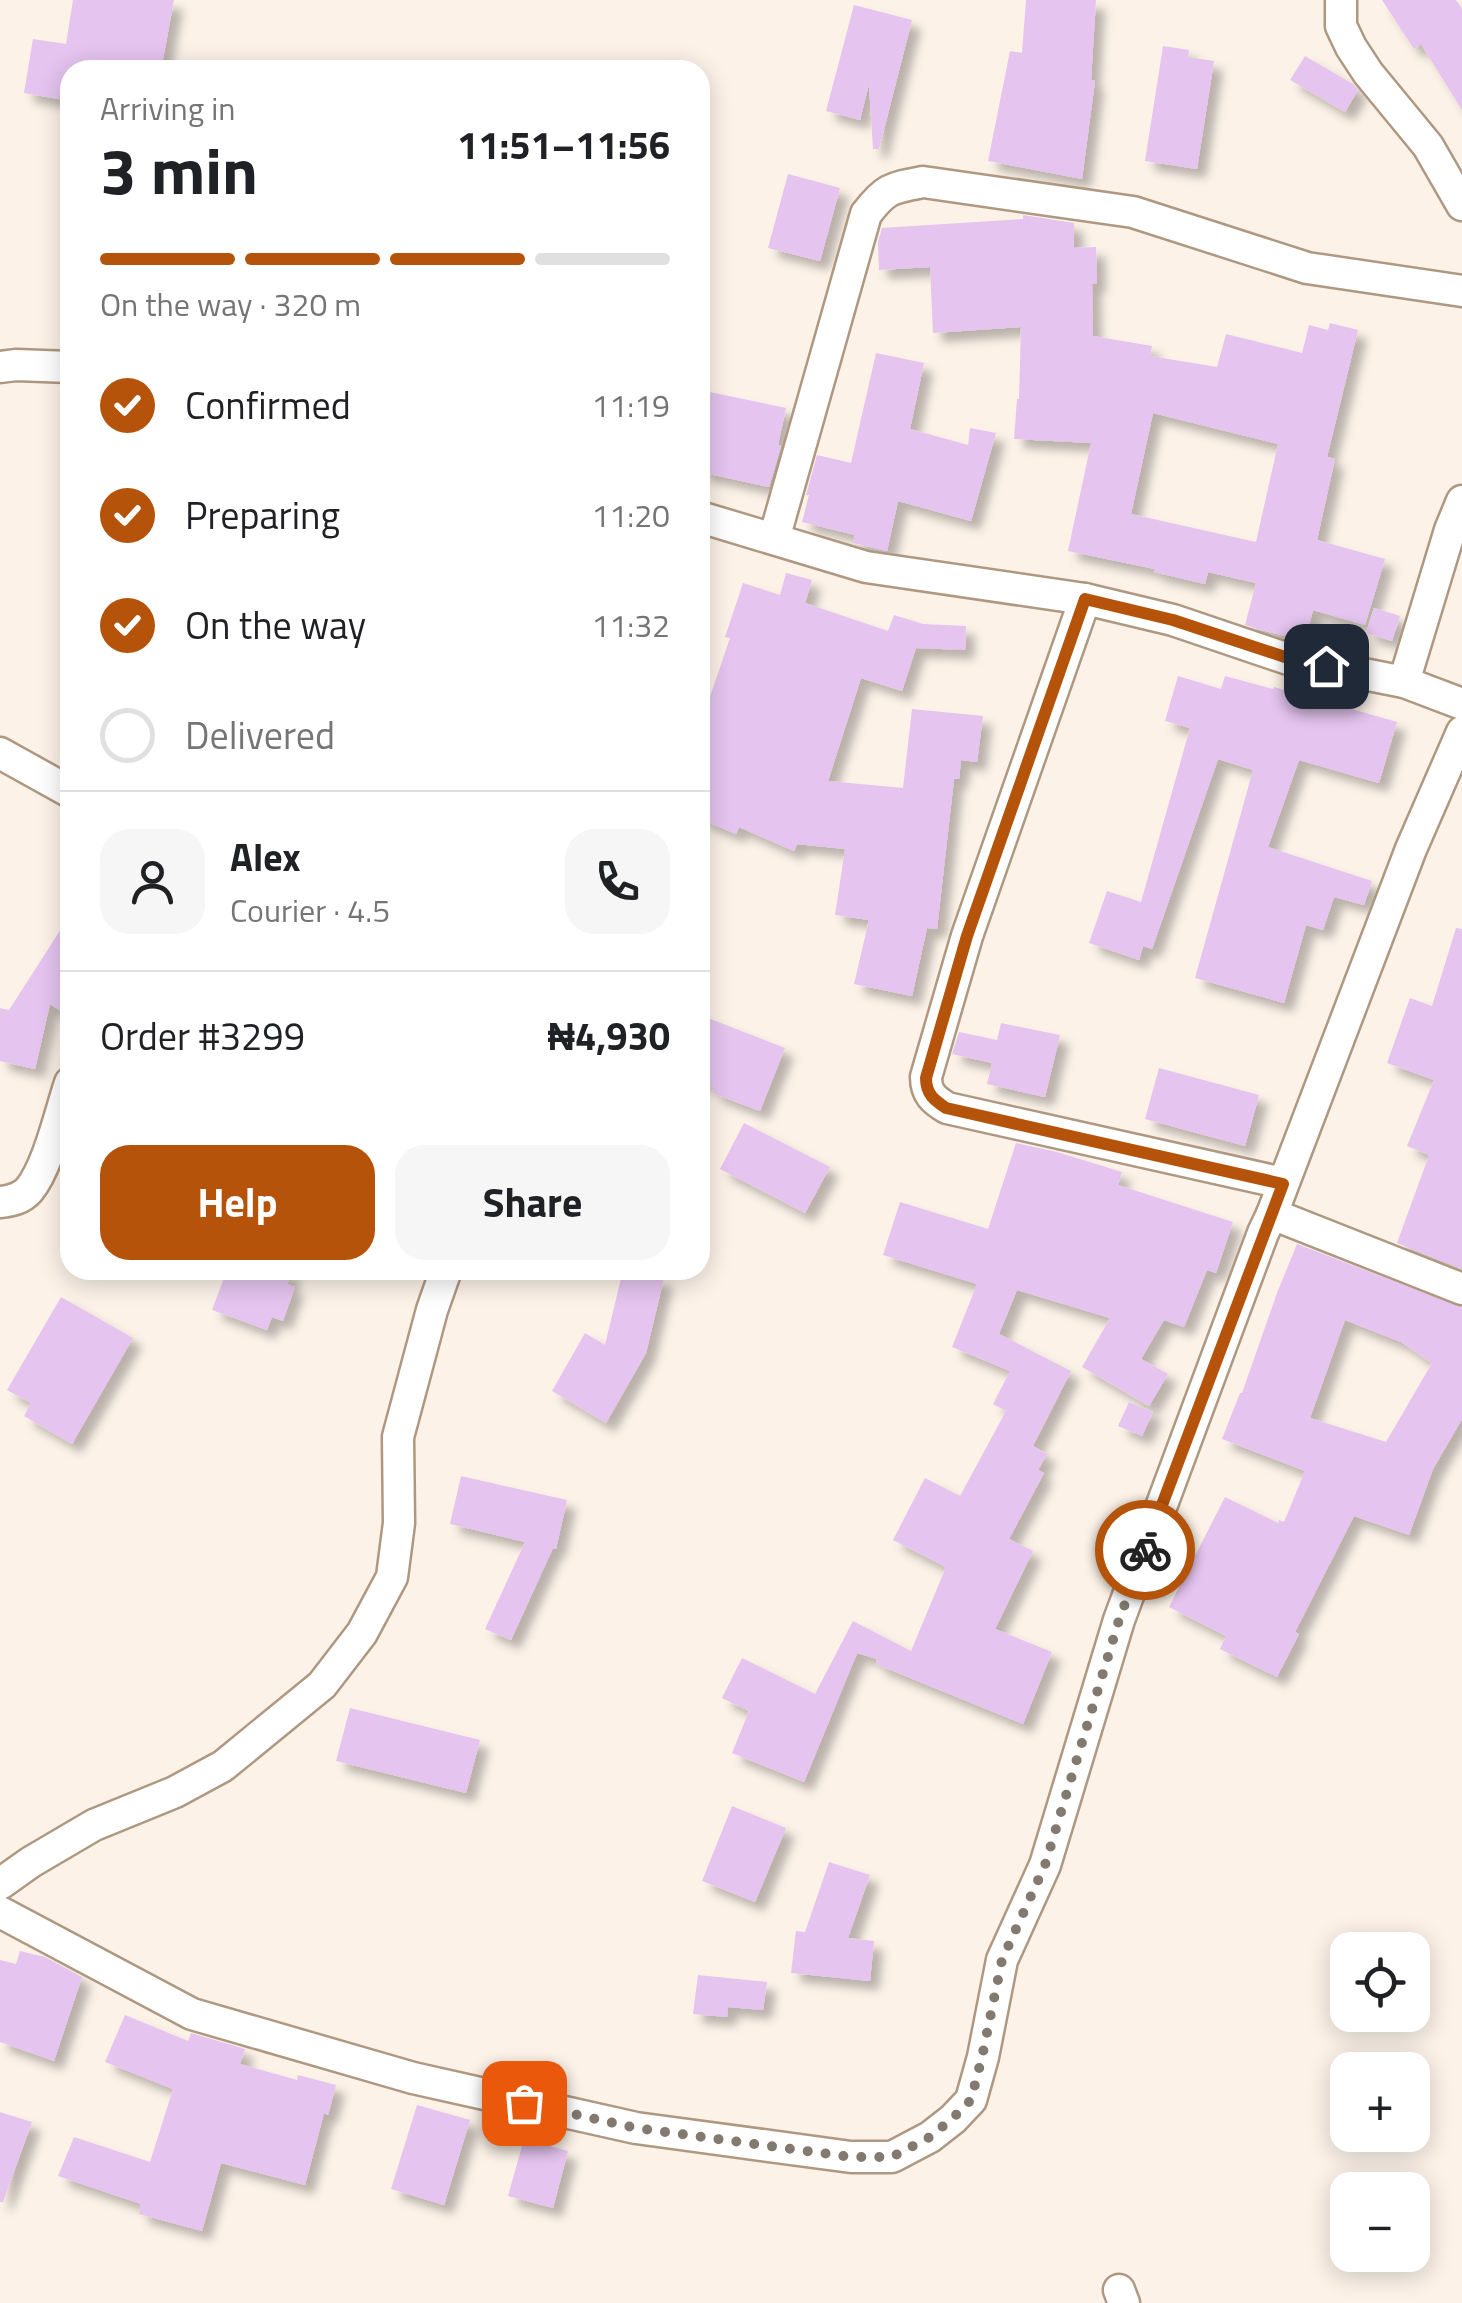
<!DOCTYPE html>
<html lang="en">
<head>
<meta charset="utf-8">
<style>
  body { margin:0; font-family:"Titillium Web",sans-serif; background:#f6f6f6; color:#202124; height:100vh; display:flex; flex-direction:column; font-size:38px; white-space:nowrap }
  * { box-sizing:border-box; margin:0 }
  p { font-size:32px; color:#757577 }
  .icon { flex:none; width:55px; height:55px; fill:none; stroke:currentColor; stroke-width:2; stroke-linecap:round; stroke-linejoin:round }
  .map { position:relative; flex:1; overflow:hidden }
  .sheet { position:absolute; left:60px; top:60px; width:650px; height:1220px; display:flex; flex-direction:column; background:#fff; border-radius:30px; box-shadow:0 5px 25px #0003 }
  .sheet>* { flex:none }
  .fabs { position:absolute; left:1330px; top:1932px; display:grid; gap:20px }
  .fabs a { display:grid; place-items:center; width:100px; height:100px; border-radius:20px; background:#fff; box-shadow:0 5px 25px #0003; font-size:50px }
  .pin { position:absolute; display:grid; place-items:center; width:85px; height:85px; color:#fff; margin:-42px; border-radius:20px; box-shadow:0 5px 15px #0006 }
  .courier { position:absolute; display:grid; place-items:center; width:100px; height:100px; margin:-50px; border:8px solid #b45309; border-radius:50%; background:#fff; color:#222; box-shadow:0 2px 12px #0007 }
  .headline em { font-style:normal; font-weight:700 }
  .headline div { display:flex; flex-direction:column-reverse }
  .headline { display:flex; align-items:center; justify-content:space-between; height:170px; padding:0 40px }
  h1 { font-size:65px; font-weight:700; line-height:75px }
  .bar { display:grid; grid-template-columns:repeat(4,1fr); gap:15px 10px; align-content:center; height:120px; padding:0 40px }
  .bar i { height:12px; border-radius:8px; background:#e0e0e0 }
  .bar .on { background:#b45309 }
  .bar p { grid-column:span 4 }
  .line { display:flex; align-items:center; gap:25px; padding:0 40px; border-top:2px solid #e0e0e0 }
  .line div { flex:1 }
  .round { display:grid; place-items:center; flex:none; width:105px; height:105px; border-radius:30px; background:#f6f6f6 }
  ol { padding:0 40px; list-style:none }
  li { display:flex; align-items:center; gap:30px; height:110px }
  li p { margin-inline-start:auto }
  li .icon { padding:10px; border-radius:50%; background:#b45309; color:#fff; stroke-width:4 }
  li:last-child { color:#757577 }
  li i { width:55px; height:55px; border:5px solid #e0e0e0; border-radius:50% }
  .button { display:flex; gap:20px; margin-top:auto; padding:20px 40px }
  .button a { flex:1; height:115px; border-radius:30px; background:#b45309; color:#fff; font-size:40px; font-weight:700; line-height:115px; text-align:center }
  .button a+a { background:#f6f6f6; color:#202124 }
  .map>svg:first-child { display:block }
  .building { fill:#e5c4ef; fill-rule:evenodd; filter:url(#shadow) }
  .lines { fill:none; stroke-linecap:round; stroke-linejoin:round }
  .street-casing { stroke:#af9881; stroke-width:35 }
  .street { stroke:#fff; stroke-width:30 }
  .done { stroke:#82796f; stroke-width:10; stroke-dasharray:0 18 }
  .route { stroke:#b45309; stroke-width:12 }
</style>
</head>
<body>
<div class="map">
<svg width="1462" height="2303" viewBox="0 0 1462 2303">
  <defs>
    <filter id="shadow"><feDropShadow dx="9" dy="9" stdDeviation="5" flood-color="#0004"/></filter>
  </defs>
  <rect width="100%" height="100%" fill="#fcf2e8"/>
  <g class="building">
    <path d="M 73,0 L 174,0 L 161,70 L 70,70 L 70,101 L 24,93 L 33,39 L 66,44 Z"/>
    <path d="M 1026,0 L 1096,0 L 1091,80 L 1095,81 L 1082,179 L 988,161 L 1010,51 L 1022,53 Z"/>
    <path d="M 1382,0 L 1456,0 L 1462,9 L 1462,110 L 1421,44 L 1414,49 Z"/>
    <path d="M 854,5 L 912,20 L 879,149 L 873,149 L 869,84 L 860,120 L 826,111 Z"/>
    <path d="M 1163,46 L 1189,50 L 1188,57 L 1214,61 L 1197,169 L 1145,161 Z"/>
    <path d="M 1305,56 L 1353,84 L 1358,90 L 1345,112 L 1290,80 Z"/>
    <path d="M 788,174 L 840,188 L 820,261 L 768,248 Z"/>
    <path d="M 1023,215 L 1074,223 L 1074,248 L 1096,247 L 1097,283 L 1092,284 L 1093,336 L 1152,346 L 1150,356 L 1217,367 L 1226,334 L 1302,353 L 1309,325 L 1328,330 L 1330,323 L 1358,330 L 1327,457 L 1335,459 L 1317,540 L 1385,559 L 1365,625 L 1313,610 L 1305,641 L 1261,630 L 1245,625 L 1256,583 L 1208,572 L 1205,584 L 1154,572 L 1155,569 L 1068,551 L 1091,443 L 1014,439 L 1017,399 L 1019,399 L 1021,327 L 933,333 L 930,267 L 879,270 L 878,242 L 882,228 L 1023,219 ZM 1153,413 L 1278,444 L 1256,542 L 1131,514 Z"/>
    <path d="M 876,353 L 924,363 L 910,429 L 968,445 L 970,428 L 996,433 L 971,521 L 898,501 L 887,551 L 853,543 L 855,535 L 802,522 L 809,495 L 806,495 L 817,455 L 851,463 Z"/>
    <path d="M 700,390 L 786,408 L 778,445 L 781,446 L 769,487 L 700,472 Z"/>
    <path d="M 786,573 L 812,580 L 805,603 L 888,631 L 894,615 L 923,624 L 966,626 L 965,650 L 916,648 L 902,691 L 861,678 L 828,781 L 903,788 L 912,709 L 983,716 L 977,762 L 961,760 L 959,779 L 954,779 L 937,929 L 927,928 L 912,996 L 854,984 L 869,920 L 835,915 L 845,849 L 797,844 L 794,851 L 739,827 L 736,834 L 700,819 L 700,726 L 730,638 L 725,637 L 743,583 L 780,595 Z"/>
    <path d="M 1374,608 L 1400,616 L 1392,641 L 1366,633 Z"/>
    <path d="M 1178,676 L 1221,689 L 1225,676 L 1273,689 L 1274,687 L 1397,722 L 1379,783 L 1299,760 L 1268,847 L 1372,881 L 1364,905 L 1334,897 L 1323,930 L 1306,925 L 1284,1003 L 1195,978 L 1253,770 L 1218,759 L 1152,949 L 1143,946 L 1139,960 L 1089,943 L 1107,891 L 1141,902 L 1190,728 L 1165,721 Z"/>
    <path d="M 70,915 L 70,1017 L 50,1004 L 35,1069 L 0,1061 L 0,1008 L 9,1010 Z"/>
    <path d="M 1456,928 L 1462,929 L 1462,1269 L 1397,1243 L 1429,1155 L 1407,1146 L 1434,1080 L 1387,1063 L 1410,998 L 1432,1006 Z"/>
    <path d="M 700,1015 L 785,1048 L 760,1111 L 712,1093 L 714,1087 L 700,1082 Z"/>
    <path d="M 1001,1023 L 1060,1035 L 1045,1097 L 987,1084 L 992,1063 L 952,1054 L 959,1032 L 997,1040 Z"/>
    <path d="M 1159,1068 L 1259,1095 L 1245,1146 L 1145,1119 Z"/>
    <path d="M 744,1123 L 830,1167 L 805,1213 L 720,1169 Z"/>
    <path d="M 1016,1143 L 1057,1152 L 1122,1172 L 1118,1185 L 1233,1222 L 1216,1273 L 1207,1270 L 1184,1327 L 1164,1320 L 1141,1359 L 1168,1374 L 1149,1406 L 1082,1367 L 1110,1318 L 1017,1290 L 999,1334 L 1071,1371 L 1033,1446 L 1047,1454 L 1038,1470 L 1044,1473 L 1009,1539 L 1033,1551 L 995,1629 L 1052,1652 L 1023,1724 L 876,1664 L 877,1659 L 857,1653 L 804,1782 L 732,1753 L 749,1711 L 722,1698 L 742,1658 L 815,1694 L 853,1621 L 911,1651 L 946,1567 L 893,1540 L 925,1478 L 960,1496 L 1006,1411 L 993,1404 L 1010,1371 L 952,1347 L 977,1284 L 883,1255 L 900,1202 L 988,1229 Z"/>
    <path d="M 1297,1244 L 1462,1307 L 1462,1419 L 1433,1469 L 1409,1535 L 1354,1516 L 1295,1632 L 1299,1634 L 1277,1677 L 1220,1649 L 1226,1636 L 1169,1607 L 1225,1497 L 1278,1523 L 1279,1520 L 1284,1522 L 1305,1471 L 1222,1439 L 1240,1393 L 1242,1393 L 1277,1293 ZM 1345,1320 L 1401,1342 L 1432,1363 L 1386,1442 L 1310,1418 Z"/>
    <path d="M 227,1270 L 292,1270 L 287,1284 L 295,1287 L 283,1321 L 272,1317 L 267,1330 L 212,1310 Z"/>
    <path d="M 623,1270 L 664,1278 L 646,1353 L 606,1423 L 552,1391 L 585,1333 L 605,1345 Z"/>
    <path d="M 61,1297 L 133,1338 L 72,1444 L 24,1416 L 31,1403 L 7,1390 Z"/>
    <path d="M 1129,1402 L 1153,1412 L 1142,1436 L 1118,1426 Z"/>
    <path d="M 461,1476 L 567,1500 L 556,1549 L 553,1548 L 511,1640 L 485,1629 L 525,1542 L 450,1524 Z"/>
    <path d="M 350,1708 L 480,1740 L 466,1793 L 336,1761 Z"/>
    <path d="M 732,1806 L 786,1828 L 755,1902 L 702,1881 Z"/>
    <path d="M 829,1862 L 870,1875 L 848,1938 L 874,1941 L 870,1981 L 791,1973 L 796,1931 L 805,1932 Z"/>
    <path d="M 20,1951 L 45,1957 L 82,1977 L 54,2061 L 0,2042 L 0,1960 L 16,1964 Z"/>
    <path d="M 698,1975 L 767,1982 L 763,2010 L 728,2007 L 727,2017 L 693,2014 Z"/>
    <path d="M 125,2015 L 188,2041 L 191,2033 L 245,2049 L 240,2064 L 297,2080 L 298,2075 L 336,2085 L 328,2115 L 324,2113 L 305,2185 L 221,2163 L 202,2231 L 139,2214 L 141,2204 L 58,2176 L 74,2137 L 150,2162 L 173,2089 L 105,2062 Z"/>
    <path d="M 417,2105 L 470,2120 L 444,2205 L 391,2189 Z"/>
    <path d="M 0,2112 L 32,2122 L 3,2202 L 0,2202 Z"/>
    <path d="M 524,2139 L 568,2151 L 553,2208 L 508,2196 Z"/>
  </g>
  <g class="lines">
    <g class="street-casing">
      <g id="street">
        <path d="M 1341,0 L 1341,26 L 1351,47 L 1368,73 L 1428,146 L 1462,205"/>
        <path d="M 0,367 L 16,365 L 70,367"/>
        <path d="M 700,517 L 866,567 L 1085,599 L 1173,620 L 1288,659 L 1404,682 L 1462,704"/>
        <path d="M 774,539 L 866,214 C 886,188 891,188 923,182 L 1133,212 L 1307,268 L 1462,291"/>
        <path d="M 1085,599 L 967,936 L 926,1077 C 926,1094 934,1100 947,1108 L 1283,1183"/>
        <path d="M 1404,682 L 1450,530 L 1462,501"/>
        <path d="M 0,753 L 70,792"/>
        <path d="M 0,1202 C 11,1201 21,1199 29,1190 C 48,1167 60,1113 70,1083"/>
        <path d="M 1272,1214 L 1462,1289"/>
        <path d="M 0,1884 L 31,1862 L 94,1825 L 175,1792 L 223,1766 L 322,1685 L 362,1633 L 392,1577 L 399,1523 L 398,1437 L 432,1310 L 446,1270"/>
        <path d="M 0,1912 L 192,2014 L 413,2078 L 636,2128 L 851,2157 L 892,2157 L 930,2137 L 953,2119 L 971,2100 L 983,2057 L 1002,1960 L 1045,1865 L 1119,1620 L 1263,1233 L 1272,1214 L 1411,849 L 1462,732"/>
        <path d="M 1119,2290 L 1124,2303"/>
      </g>
    </g>
    <use href="#street" class="street"/>
  </g>
  <g class="lines">
    <path class="done" d="M 524,2103 L 636,2128 L 851,2157 L 892,2157 L 930,2137 L 953,2118 L 971,2100 L 982,2057 L 1002,1960 L 1045,1865 L 1119,1620 L 1145,1550"/>
    <path class="route" d="M 1145,1550 L 1283,1184 L 946,1108 C 934,1100 926,1094 926,1078 L 967,936 L 1085,599 L 1173,620 L 1288,658 L 1326,666"/>
  </g>
</svg>
<div class="fabs">
<a><svg class="icon" aria-label="locate" viewBox="0 0 24 24"><circle cx="12" cy="12" r="6"/><path d="M12 2v4M12 18v4M2 12h4M18 12h4"/></svg></a>
<a>+</a>
<a>−</a>
</div>
<div class="pin" style="left:524px;top:2103px;background:#ea580c"><svg class="icon" aria-label="bag" viewBox="0 0 24 24"><path d="M5 8h14l-1 12H6zM9 8a3 3 0 0 1 6 0"/></svg></div>
<div class="pin" style="left:1326px;top:666px;background:#1f2937"><svg class="icon" aria-label="home" viewBox="0 0 24 24"><path d="M3 11l9-7 9 7M6 9v11h12V9"/></svg></div>
<div class="courier" style="left:1145px;top:1550px"><svg class="icon" aria-label="bike" viewBox="0 0 24 24"><circle cx="6" cy="16" r="4"/><circle cx="18" cy="16" r="4"/><path d="M6 16l4-8h5l3 8M10 8l3 8H6M13 5h3"/></svg></div>
<section class="sheet">
<div class="headline"><div><h1>3 min</h1><p>Arriving in</p></div><em>11:51–11:56</em></div>
<div class="bar"><i class="on"></i><i class="on"></i><i class="on"></i><i></i><p>On the way · 320 m</p></div>
<ol>
<li><svg class="icon" aria-label="check" viewBox="0 0 24 24"><path d="M5 12l5 5 9-10"/></svg>Confirmed<p>11:19</p></li>
<li><svg class="icon" aria-label="check" viewBox="0 0 24 24"><path d="M5 12l5 5 9-10"/></svg>Preparing<p>11:20</p></li>
<li><svg class="icon" aria-label="check" viewBox="0 0 24 24"><path d="M5 12l5 5 9-10"/></svg>On the way<p>11:32</p></li>
<li><i></i>Delivered</li>
</ol>
<div class="line" style="height:180px"><a class="round"><svg class="icon" aria-label="person" viewBox="0 0 24 24"><circle cx="12" cy="8" r="4"/><path d="M4 21q1-7 8-7t8 7"/></svg></a><div><b>Alex</b><p>Courier · 4.5</p></div><a class="round"><svg class="icon" aria-label="phone" viewBox="0 0 24 24"><path d="M5 4h4l2 5-3 2q2 4 5 5l2-3 5 2v4C11 20 4 13 5 4z"/></svg></a></div>
<div class="line" style="height:130px"><div>Order #3299</div><b>₦4,930</b></div>
<div class="button"><a>Help</a><a>Share</a></div>
</section>
</div>
</body>
</html>
